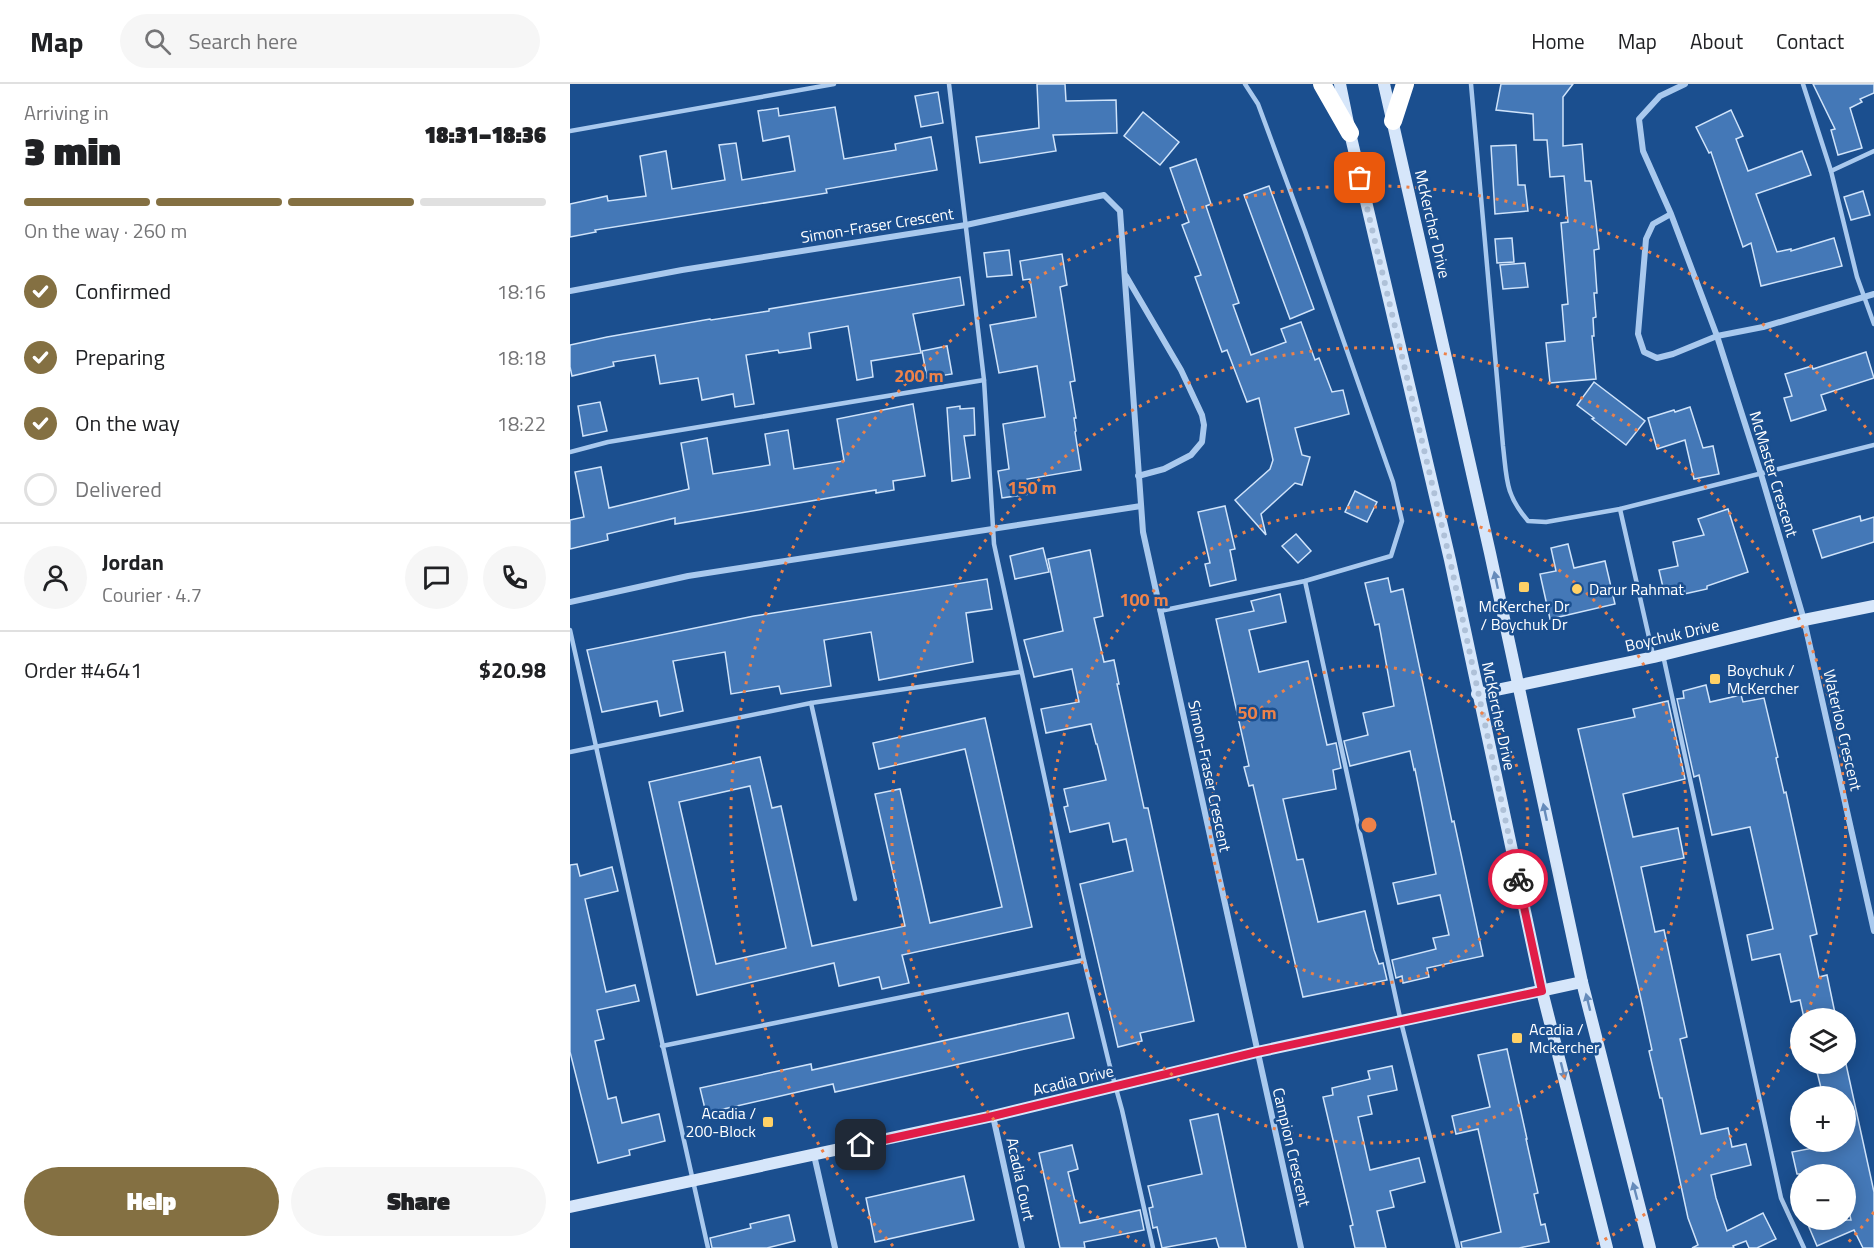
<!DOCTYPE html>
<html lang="en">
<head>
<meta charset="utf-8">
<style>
  body { margin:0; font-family:"Titillium Web",sans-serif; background:#f6f6f6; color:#202124; height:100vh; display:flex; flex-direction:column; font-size:22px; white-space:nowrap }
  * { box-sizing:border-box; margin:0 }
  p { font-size:20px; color:#757577 }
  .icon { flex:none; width:33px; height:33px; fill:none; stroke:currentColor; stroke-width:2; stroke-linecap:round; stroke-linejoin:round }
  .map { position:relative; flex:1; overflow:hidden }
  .drawer { display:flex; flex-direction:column; background:#fff; width:570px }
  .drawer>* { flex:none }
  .fabs { position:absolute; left:1220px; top:924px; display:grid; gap:12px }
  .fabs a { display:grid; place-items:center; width:66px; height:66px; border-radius:50%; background:#fff; box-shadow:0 3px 15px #0003; font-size:30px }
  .pin { position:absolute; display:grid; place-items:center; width:51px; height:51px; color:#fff; margin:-26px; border-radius:12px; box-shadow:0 3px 9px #0006 }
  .courier { position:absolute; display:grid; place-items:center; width:60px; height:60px; margin:-30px; border:4px solid #e11d48; border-radius:50%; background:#fff; color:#222; box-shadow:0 2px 8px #0007 }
  .head em { font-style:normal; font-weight:800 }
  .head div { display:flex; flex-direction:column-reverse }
  .head { display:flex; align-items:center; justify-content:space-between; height:102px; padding:0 24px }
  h1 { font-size:39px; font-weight:800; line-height:45px }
  .bar { display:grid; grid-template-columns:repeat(4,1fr); gap:9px 6px; align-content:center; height:72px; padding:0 24px }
  .bar i { height:8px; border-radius:4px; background:#e0e0e0 }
  .bar .current { background:#847042 }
  .bar p { grid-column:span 4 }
  .line { display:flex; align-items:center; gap:15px; padding:0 24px; border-top:2px solid #e0e0e0 }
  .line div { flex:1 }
  .round { display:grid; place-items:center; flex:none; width:63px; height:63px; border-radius:32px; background:#f6f6f6 }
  ol { padding:0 24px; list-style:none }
  li { display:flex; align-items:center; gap:18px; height:66px }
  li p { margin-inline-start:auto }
  li .icon { padding:6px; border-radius:50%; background:#847042; color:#fff; stroke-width:4 }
  li:last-child { color:#757577 }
  li i { width:33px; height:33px; border:3px solid #e0e0e0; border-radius:50% }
  .primary-button { display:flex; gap:12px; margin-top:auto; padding:12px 24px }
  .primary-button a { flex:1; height:69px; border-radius:36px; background:#847042; color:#fff; font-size:24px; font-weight:800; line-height:69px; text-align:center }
  .primary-button a+a { background:#f6f6f6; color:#202124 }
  header { display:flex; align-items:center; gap:36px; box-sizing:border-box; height:84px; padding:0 30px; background:#fff; border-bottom:2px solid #e0e0e0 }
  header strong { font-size:28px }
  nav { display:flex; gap:33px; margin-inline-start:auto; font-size:21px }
  .search { width:420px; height:54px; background:#f6f6f6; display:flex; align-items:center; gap:15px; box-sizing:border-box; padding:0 21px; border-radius:33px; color:#757577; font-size:22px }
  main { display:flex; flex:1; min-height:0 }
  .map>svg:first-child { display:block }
  .building { fill:#4478b7; stroke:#cfe3fa; stroke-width:1.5; fill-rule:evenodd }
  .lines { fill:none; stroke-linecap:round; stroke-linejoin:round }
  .lane { stroke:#a9c9ee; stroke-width:4.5 }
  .street { stroke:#a9c9ee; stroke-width:6 }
  .secondary { stroke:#d6e6fa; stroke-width:12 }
  .highway { stroke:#fff; stroke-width:18 }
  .oneway { fill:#668bba }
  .done { stroke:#afc1d8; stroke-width:6; stroke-dasharray:0 10.8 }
  .route { stroke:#e11d48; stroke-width:8 }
  .ring { fill:none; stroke:#ee8249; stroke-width:3; stroke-dasharray:3 6 }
  .poi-dot { fill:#ffd166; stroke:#1b4f8f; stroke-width:2 }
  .labels { text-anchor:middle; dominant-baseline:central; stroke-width:5; stroke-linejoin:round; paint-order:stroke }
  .street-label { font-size:16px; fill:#fff; stroke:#1b4f8f }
  .poi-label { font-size:16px; fill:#fff; stroke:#1b4f8f; text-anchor:start }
  .centre { fill:#ee8249; stroke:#1b4f8f; stroke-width:3 }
  .ring-label { font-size:18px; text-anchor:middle; font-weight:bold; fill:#ee8249; stroke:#1b4f8f; stroke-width:5; stroke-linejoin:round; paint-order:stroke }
</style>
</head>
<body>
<header>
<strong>Map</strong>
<div class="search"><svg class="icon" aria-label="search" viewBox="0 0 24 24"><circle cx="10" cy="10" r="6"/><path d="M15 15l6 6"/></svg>Search here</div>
<nav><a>Home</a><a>Map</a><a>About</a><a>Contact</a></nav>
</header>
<main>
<section class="drawer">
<div class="head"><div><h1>3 min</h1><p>Arriving in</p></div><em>18:31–18:36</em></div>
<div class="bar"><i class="current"></i><i class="current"></i><i class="current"></i><i></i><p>On the way · 260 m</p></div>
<ol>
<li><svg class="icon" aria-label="check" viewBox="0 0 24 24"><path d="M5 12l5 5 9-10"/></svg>Confirmed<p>18:16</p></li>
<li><svg class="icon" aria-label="check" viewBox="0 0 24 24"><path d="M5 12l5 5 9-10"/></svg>Preparing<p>18:18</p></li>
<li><svg class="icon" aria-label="check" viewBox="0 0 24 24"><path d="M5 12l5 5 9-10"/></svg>On the way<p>18:22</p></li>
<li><i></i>Delivered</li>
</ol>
<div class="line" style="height:108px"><a class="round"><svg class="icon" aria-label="person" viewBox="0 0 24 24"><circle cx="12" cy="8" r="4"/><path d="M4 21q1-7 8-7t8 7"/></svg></a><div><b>Jordan</b><p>Courier · 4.7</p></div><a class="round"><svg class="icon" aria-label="chat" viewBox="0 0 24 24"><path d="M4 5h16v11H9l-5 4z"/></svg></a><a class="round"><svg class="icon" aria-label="phone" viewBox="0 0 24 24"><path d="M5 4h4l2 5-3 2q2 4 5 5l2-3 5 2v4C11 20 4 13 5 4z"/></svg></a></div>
<div class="line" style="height:78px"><div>Order #4641</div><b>$20.98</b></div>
<div class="primary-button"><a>Help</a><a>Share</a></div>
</section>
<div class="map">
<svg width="1304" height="1164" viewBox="0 0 1304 1164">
  <rect width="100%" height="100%" fill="#1b4f8f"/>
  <g class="building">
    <path d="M 467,0 L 495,0 L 496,17 L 546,16 L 547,49 L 483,51 L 486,67 L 410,79 L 406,53 L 469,44 Z"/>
    <path d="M 931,0 L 1003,0 L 993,13 L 993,62 L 1012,60 L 1015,97 L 1021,97 L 1029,165 L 1024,166 L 1027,209 L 1024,209 L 1026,233 L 1023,234 L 1024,252 L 1022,252 L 1026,295 L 980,299 L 976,259 L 995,257 L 992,221 L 998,220 L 991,139 L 998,138 L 994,92 L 980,93 L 977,56 L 964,56 L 963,30 L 926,26 Z"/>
    <path d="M 1243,0 L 1304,0 L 1304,9 L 1290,15 L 1292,18 L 1280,24 L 1292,64 L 1268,71 L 1261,46 L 1265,45 Z"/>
    <path d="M 368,8 L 373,39 L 351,43 L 345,12 Z"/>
    <path d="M 265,23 L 274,75 L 326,66 L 325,60 L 361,53 L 367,86 L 256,105 L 257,109 L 25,146 L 26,148 L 0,153 L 0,120 L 37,112 L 38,117 L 76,112 L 70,72 L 96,67 L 102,105 L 155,96 L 149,61 L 166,59 L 172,96 L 225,87 L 219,52 L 193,57 L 188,27 L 208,24 L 209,32 Z"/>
    <path d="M 1161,26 L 1173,52 L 1166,55 L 1178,87 L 1232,67 L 1241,91 L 1186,110 L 1207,168 L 1221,165 L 1221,167 L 1264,154 L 1272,182 L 1191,202 L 1181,159 L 1173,163 L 1141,68 L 1139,69 L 1126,43 Z"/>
    <path d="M 573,28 L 609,58 L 590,81 L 554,52 Z"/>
    <path d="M 946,61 L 948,101 L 955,101 L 958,127 L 925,130 L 921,62 Z"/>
    <path d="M 626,75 L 641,120 L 636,122 L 669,219 L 663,221 L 681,271 L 716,258 L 711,245 L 731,238 L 745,276 L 749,274 L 762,308 L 773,306 L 779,330 L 725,344 L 732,371 L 740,373 L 732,401 L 725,399 L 691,430 L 696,451 L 665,416 L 700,385 L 703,376 L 689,314 L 677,318 L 657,266 L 652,268 L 625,193 L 631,191 L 612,141 L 619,138 L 600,84 Z"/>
    <path d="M 699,102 L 744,225 L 720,235 L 674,111 Z"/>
    <path d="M 1293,107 L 1300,131 L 1281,136 L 1274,113 Z"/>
    <path d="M 942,154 L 944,178 L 927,179 L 925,155 Z"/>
    <path d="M 439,166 L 442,191 L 417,193 L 414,169 Z"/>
    <path d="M 492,170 L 497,201 L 490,203 L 505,297 L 500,298 L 506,334 L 504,334 L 506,347 L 505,348 L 511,386 L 457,395 L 459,410 L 432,414 L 428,387 L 439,385 L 433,340 L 475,333 L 467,282 L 429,289 L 420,241 L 466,233 L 460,195 L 453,196 L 450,177 Z"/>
    <path d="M 955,179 L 958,203 L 933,205 L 930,181 Z"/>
    <path d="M 390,193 L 394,221 L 343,230 L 351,269 L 301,277 L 303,293 L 287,296 L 278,242 L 239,249 L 241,264 L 209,269 L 208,266 L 176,271 L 184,320 L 165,323 L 163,310 L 132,316 L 128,294 L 90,300 L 85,271 L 43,278 L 44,282 L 2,292 L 0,283 L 0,261 L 37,253 L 140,235 L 141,236 L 199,227 L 199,225 Z"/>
    <path d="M 377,262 L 382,290 L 357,294 L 352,267 Z"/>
    <path d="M 1296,268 L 1304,294 L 1251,311 L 1256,326 L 1221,337 L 1214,314 L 1222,312 L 1215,290 L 1242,282 L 1243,285 Z"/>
    <path d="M 1024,298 L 1075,337 L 1056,361 L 1022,335 L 1024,334 L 1007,321 Z"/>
    <path d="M 30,318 L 37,347 L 13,352 L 8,322 Z"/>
    <path d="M 343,320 L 355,392 L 323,397 L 324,406 L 306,409 L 306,406 L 105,440 L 105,434 L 37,450 L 38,456 L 0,465 L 0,436 L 14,433 L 5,388 L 31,383 L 39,424 L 119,405 L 111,359 L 137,354 L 143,390 L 200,381 L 195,350 L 218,346 L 224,385 L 274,377 L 267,335 Z"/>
    <path d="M 390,322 L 390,325 L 404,324 L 405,351 L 394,352 L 400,394 L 382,397 L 377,324 Z"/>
    <path d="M 1120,323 L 1133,364 L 1143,362 L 1149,390 L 1124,395 L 1115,356 L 1087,365 L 1078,334 L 1104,326 L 1105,328 Z"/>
    <path d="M 785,407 L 807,418 L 797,438 L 775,428 Z"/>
    <path d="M 655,422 L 665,465 L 660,466 L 666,496 L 640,502 L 635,480 L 640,479 L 628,428 Z"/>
    <path d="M 1158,425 L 1178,488 L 1137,502 L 1137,505 L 1114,510 L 1114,507 L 1095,512 L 1089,486 L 1108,482 L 1103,458 L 1134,451 L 1128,435 Z"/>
    <path d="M 1290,432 L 1291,437 L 1304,433 L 1304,458 L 1252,474 L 1243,446 Z"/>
    <path d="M 726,450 L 741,467 L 728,479 L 712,462 Z"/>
    <path d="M 998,460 L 1004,484 L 1035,477 L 1045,520 L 980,535 L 970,490 L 986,487 L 981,464 Z"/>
    <path d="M 473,464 L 479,488 L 445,495 L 440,472 Z"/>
    <path d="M 520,466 L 533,532 L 524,534 L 534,578 L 544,576 L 549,600 L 547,600 L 574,724 L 578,724 L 624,937 L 570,949 L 572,957 L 548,963 L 510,800 L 563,787 L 556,755 L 543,758 L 539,739 L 500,748 L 494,723 L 498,722 L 494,705 L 536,696 L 527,660 L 526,660 L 521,640 L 476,649 L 471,625 L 509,618 L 502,585 L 464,593 L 454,556 L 493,547 L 478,475 Z"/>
    <path d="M 818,494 L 821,508 L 833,505 L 882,738 L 884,737 L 913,872 L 857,884 L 859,893 L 833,899 L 832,892 L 826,894 L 822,876 L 866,865 L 863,854 L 879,851 L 870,811 L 828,820 L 823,799 L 866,790 L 845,685 L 844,686 L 840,667 L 780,682 L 774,657 L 798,651 L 793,629 L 824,622 L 809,540 L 805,541 L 795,499 Z"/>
    <path d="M 417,495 L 422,525 L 396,529 L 403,578 L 309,596 L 301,548 L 254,556 L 261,602 L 211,610 L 209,602 L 161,610 L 155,568 L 103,577 L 113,627 L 90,632 L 87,617 L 32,628 L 17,566 L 184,532 Z"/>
    <path d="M 710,510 L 716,538 L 679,546 L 689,588 L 738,577 L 757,661 L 766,659 L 771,684 L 763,686 L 766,705 L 713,715 L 727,776 L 733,775 L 748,838 L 795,827 L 804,866 L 809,880 L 813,879 L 817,896 L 733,913 L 683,701 L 679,702 L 674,683 L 679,682 L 646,535 L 684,527 L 681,517 Z"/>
    <path d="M 1136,601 L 1140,618 L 1171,611 L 1173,618 L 1194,614 L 1208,673 L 1206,674 L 1214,709 L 1216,708 L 1247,850 L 1240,852 L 1249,893 L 1257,891 L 1266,934 L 1234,934 L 1230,916 L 1221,918 L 1210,870 L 1182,876 L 1177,851 L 1203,845 L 1180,743 L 1142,751 L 1129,691 L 1124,693 L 1107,615 L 1114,614 L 1113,607 Z"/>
    <path d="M 1098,617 L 1115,695 L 1053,710 L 1063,753 L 1108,744 L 1114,774 L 1071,783 L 1085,848 L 1094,846 L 1117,953 L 1110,955 L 1131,1050 L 1158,1044 L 1162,1063 L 1176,1060 L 1181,1081 L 1141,1091 L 1146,1114 L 1157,1147 L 1193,1129 L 1206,1155 L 1187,1164 L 1179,1164 L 1176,1157 L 1163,1162 L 1164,1164 L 1122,1164 L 1128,1161 L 1118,1134 L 1092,1014 L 1090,1014 L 1079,967 L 1082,966 L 1070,911 L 1008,645 L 1065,633 L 1063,625 Z"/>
    <path d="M 415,634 L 462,843 L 332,871 L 339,899 L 312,905 L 309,893 L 269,902 L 264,879 L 127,911 L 79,698 L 190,673 L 202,724 L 211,722 L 242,862 L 335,842 L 305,710 L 330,705 L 360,839 L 432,823 L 395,665 L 309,685 L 303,659 ZM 180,702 L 216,864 L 146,880 L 109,718 Z"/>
    <path d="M 7,780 L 10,792 L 42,783 L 48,807 L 15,815 L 36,908 L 65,901 L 69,917 L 27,926 L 34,955 L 25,957 L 38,1015 L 46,1013 L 52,1039 L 89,1030 L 95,1057 L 59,1066 L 60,1071 L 28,1079 L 0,968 L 0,781 Z"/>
    <path d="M 498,929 L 504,954 L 265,1008 L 263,1000 L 136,1029 L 130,1004 L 241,980 L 242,986 Z"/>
    <path d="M 937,965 L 957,1055 L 956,1055 L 968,1109 L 964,1110 L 971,1141 L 975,1140 L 979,1158 L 949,1164 L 892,1164 L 891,1158 L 931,1148 L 908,1045 L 886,1050 L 882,1032 L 920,1023 L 908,971 Z"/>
    <path d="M 1245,980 L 1276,980 L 1304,1108 L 1304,1164 L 1293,1164 L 1284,1146 L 1247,1162 L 1236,1136 L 1281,1136 L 1275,1110 L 1275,1090 L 1271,1090 L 1269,1085 L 1245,1090 L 1227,1090 L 1222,1068 L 1275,1058 L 1275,1012 L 1253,1012 Z"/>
    <path d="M 822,982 L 827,1006 L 798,1012 L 802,1030 L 788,1033 L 800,1086 L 849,1074 L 855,1098 L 820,1107 L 824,1123 L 807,1127 L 816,1164 L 785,1164 L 780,1142 L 783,1141 L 753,1013 L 763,1011 L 762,1004 L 800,995 L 798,987 Z"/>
    <path d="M 648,1030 L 676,1164 L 649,1164 L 646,1154 L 592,1164 L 587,1143 L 583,1144 L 579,1124 L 583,1123 L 578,1102 L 632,1090 L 620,1036 Z"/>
    <path d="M 502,1061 L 508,1085 L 498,1088 L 510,1139 L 570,1126 L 574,1146 L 514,1158 L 515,1164 L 490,1164 L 469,1069 Z"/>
    <path d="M 394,1092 L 404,1136 L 305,1158 L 296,1114 Z"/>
    <path d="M 219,1131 L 225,1157 L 197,1164 L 142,1164 L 140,1154 L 181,1144 L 180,1140 Z"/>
  </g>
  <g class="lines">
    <g class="lane">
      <path d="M 379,0 L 414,296 L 424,460 L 514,876 L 539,979 L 552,1026 L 583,1164"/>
      <path d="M 901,0 L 933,362 C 937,396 935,410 958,437 L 976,438 L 1050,425 L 1304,361"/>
      <path d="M 1233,0 L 1261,87 L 1287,193 L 1304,240"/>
      <path d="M 0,47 L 264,0"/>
      <path d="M 1261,87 L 1304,67"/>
      <path d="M 0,368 L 38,358 L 414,296"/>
      <path d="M 1050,425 L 1083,571"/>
      <path d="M 735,497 L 831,938 L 888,1164"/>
      <path d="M 590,527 L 735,497 L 821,472 L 832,437 L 823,398 L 735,147 L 688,20 L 675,0"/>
      <path d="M 0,546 L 138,1164"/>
      <path d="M 1093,571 L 1211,1114 L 1234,1164"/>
      <path d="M 241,619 L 285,815"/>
      <path d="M 0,668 L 241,619 L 450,588"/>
      <path d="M 92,962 L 514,876"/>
    </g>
    <g class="street">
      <path d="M 1101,130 L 1083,140 L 1076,155 L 1068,250 L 1074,268 L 1087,274 L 1103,270 L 1147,252 L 1101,130 L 1073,67 L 1069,35 L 1090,12 L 1115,0"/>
      <path d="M 556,192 L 611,286 L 632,331 L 634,341 L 632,358 L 621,371 L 594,385 L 568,392"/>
      <path d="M 0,207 L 112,186 L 396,141 L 534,111 L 550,127 L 573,448 L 731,1164"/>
      <path d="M 1304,210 L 1193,243 L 1147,252 L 1191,390 L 1234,536 L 1304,847"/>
      <path d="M 0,518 L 118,492 L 571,422"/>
      <path d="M 423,1032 L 452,1164"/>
      <path d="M 244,1071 L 265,1164"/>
    </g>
    <g class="secondary">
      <path d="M 770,0 L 780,49 L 880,476 L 972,907 L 1037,1164"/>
      <path d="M 814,0 L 920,469 L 1012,898 L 1080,1164"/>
      <path d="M 907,610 L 1084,573 L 1234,536 L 1304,522"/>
      <path d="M 0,1123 L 423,1032 L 687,968 L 1012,898"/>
    </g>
    <g class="highway">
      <path d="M 752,0 L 780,49"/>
      <path d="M 823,37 L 835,0"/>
    </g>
  </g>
  <defs><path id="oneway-solid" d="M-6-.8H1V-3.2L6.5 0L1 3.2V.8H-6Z" transform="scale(1.5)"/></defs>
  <g class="oneway">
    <use href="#oneway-solid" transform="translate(926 496) rotate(-102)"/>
    <use href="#oneway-solid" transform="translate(975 728) rotate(-102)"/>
    <use href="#oneway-solid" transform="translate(1018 918) rotate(-104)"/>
    <use href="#oneway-solid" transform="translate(993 987) rotate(76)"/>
    <use href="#oneway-solid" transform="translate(1065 1107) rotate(-105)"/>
  </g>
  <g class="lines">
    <path class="done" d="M 790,94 L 880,476 L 948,795"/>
    <path class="route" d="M 291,1061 L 423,1032 L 687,968 L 972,907 L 948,795"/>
  </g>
  <g class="ring">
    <circle cx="799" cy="741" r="159"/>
    <circle cx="799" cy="741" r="318"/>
    <path d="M1230 946A477 477 0 0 1 1023 1162M575 1162A477 477 0 1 1 1236 931"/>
    <path d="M1304 1128A636 636 0 0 1 1275 1162M323 1162A636 636 0 1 1 1304 354"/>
  </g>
  <g class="poi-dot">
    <rect x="948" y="497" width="12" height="12" rx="3"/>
    <circle cx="1007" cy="505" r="6"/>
    <rect x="1139" y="589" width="12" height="12" rx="3"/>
    <rect x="941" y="948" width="12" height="12" rx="3"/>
    <rect x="192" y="1032" width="12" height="12" rx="3"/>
  </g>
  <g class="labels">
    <g class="street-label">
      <text transform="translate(863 140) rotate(77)">McKercher Drive</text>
      <text transform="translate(307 141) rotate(-9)">Simon-Fraser Crescent</text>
      <text transform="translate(1204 390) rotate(73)">McMaster Crescent</text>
      <text transform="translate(1102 551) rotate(-13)">Boychuk Drive</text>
      <text transform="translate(929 632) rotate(78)">McKercher Drive</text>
      <text transform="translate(1273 646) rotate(77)">Waterloo Crescent</text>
      <text transform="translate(640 692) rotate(78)">Simon-Fraser Crescent</text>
      <text transform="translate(503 996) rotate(-14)">Acadia Drive</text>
      <text transform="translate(722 1063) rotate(77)">Campion Crescent</text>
      <text transform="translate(451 1095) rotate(78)">Acadia Court</text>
    </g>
    <g class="poi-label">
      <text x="1019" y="505">Darur Rahmat</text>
      <text x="954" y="522" text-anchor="middle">McKercher Dr<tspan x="954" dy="18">/ Boychuk Dr</tspan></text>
      <text x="1157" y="586">Boychuk /<tspan x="1157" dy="18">McKercher</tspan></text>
      <text x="959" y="945">Acadia /<tspan x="959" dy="18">Mckercher</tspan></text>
      <text x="186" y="1029" text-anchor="end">Acadia /<tspan x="186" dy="18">200-Block</tspan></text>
    </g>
  </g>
  <circle cx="799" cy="741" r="9" class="centre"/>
  <g class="ring-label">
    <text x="349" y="298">200 m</text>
    <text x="462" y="410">150 m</text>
    <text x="574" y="522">100 m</text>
    <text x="687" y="635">50 m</text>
  </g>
</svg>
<div class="fabs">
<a><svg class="icon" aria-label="layers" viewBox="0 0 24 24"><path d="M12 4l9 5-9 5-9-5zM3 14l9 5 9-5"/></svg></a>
<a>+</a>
<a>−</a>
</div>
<div class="pin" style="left:790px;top:94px;background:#ea580c"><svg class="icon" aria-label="bag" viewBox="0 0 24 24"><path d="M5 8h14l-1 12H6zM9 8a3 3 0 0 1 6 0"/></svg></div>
<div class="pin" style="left:291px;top:1061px;background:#1f2937"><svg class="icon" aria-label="home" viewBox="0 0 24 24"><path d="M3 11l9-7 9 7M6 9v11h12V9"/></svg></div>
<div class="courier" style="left:948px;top:795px"><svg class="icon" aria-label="bike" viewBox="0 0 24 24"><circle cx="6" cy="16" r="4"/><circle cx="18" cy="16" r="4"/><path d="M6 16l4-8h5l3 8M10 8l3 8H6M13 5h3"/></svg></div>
</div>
</main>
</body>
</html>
